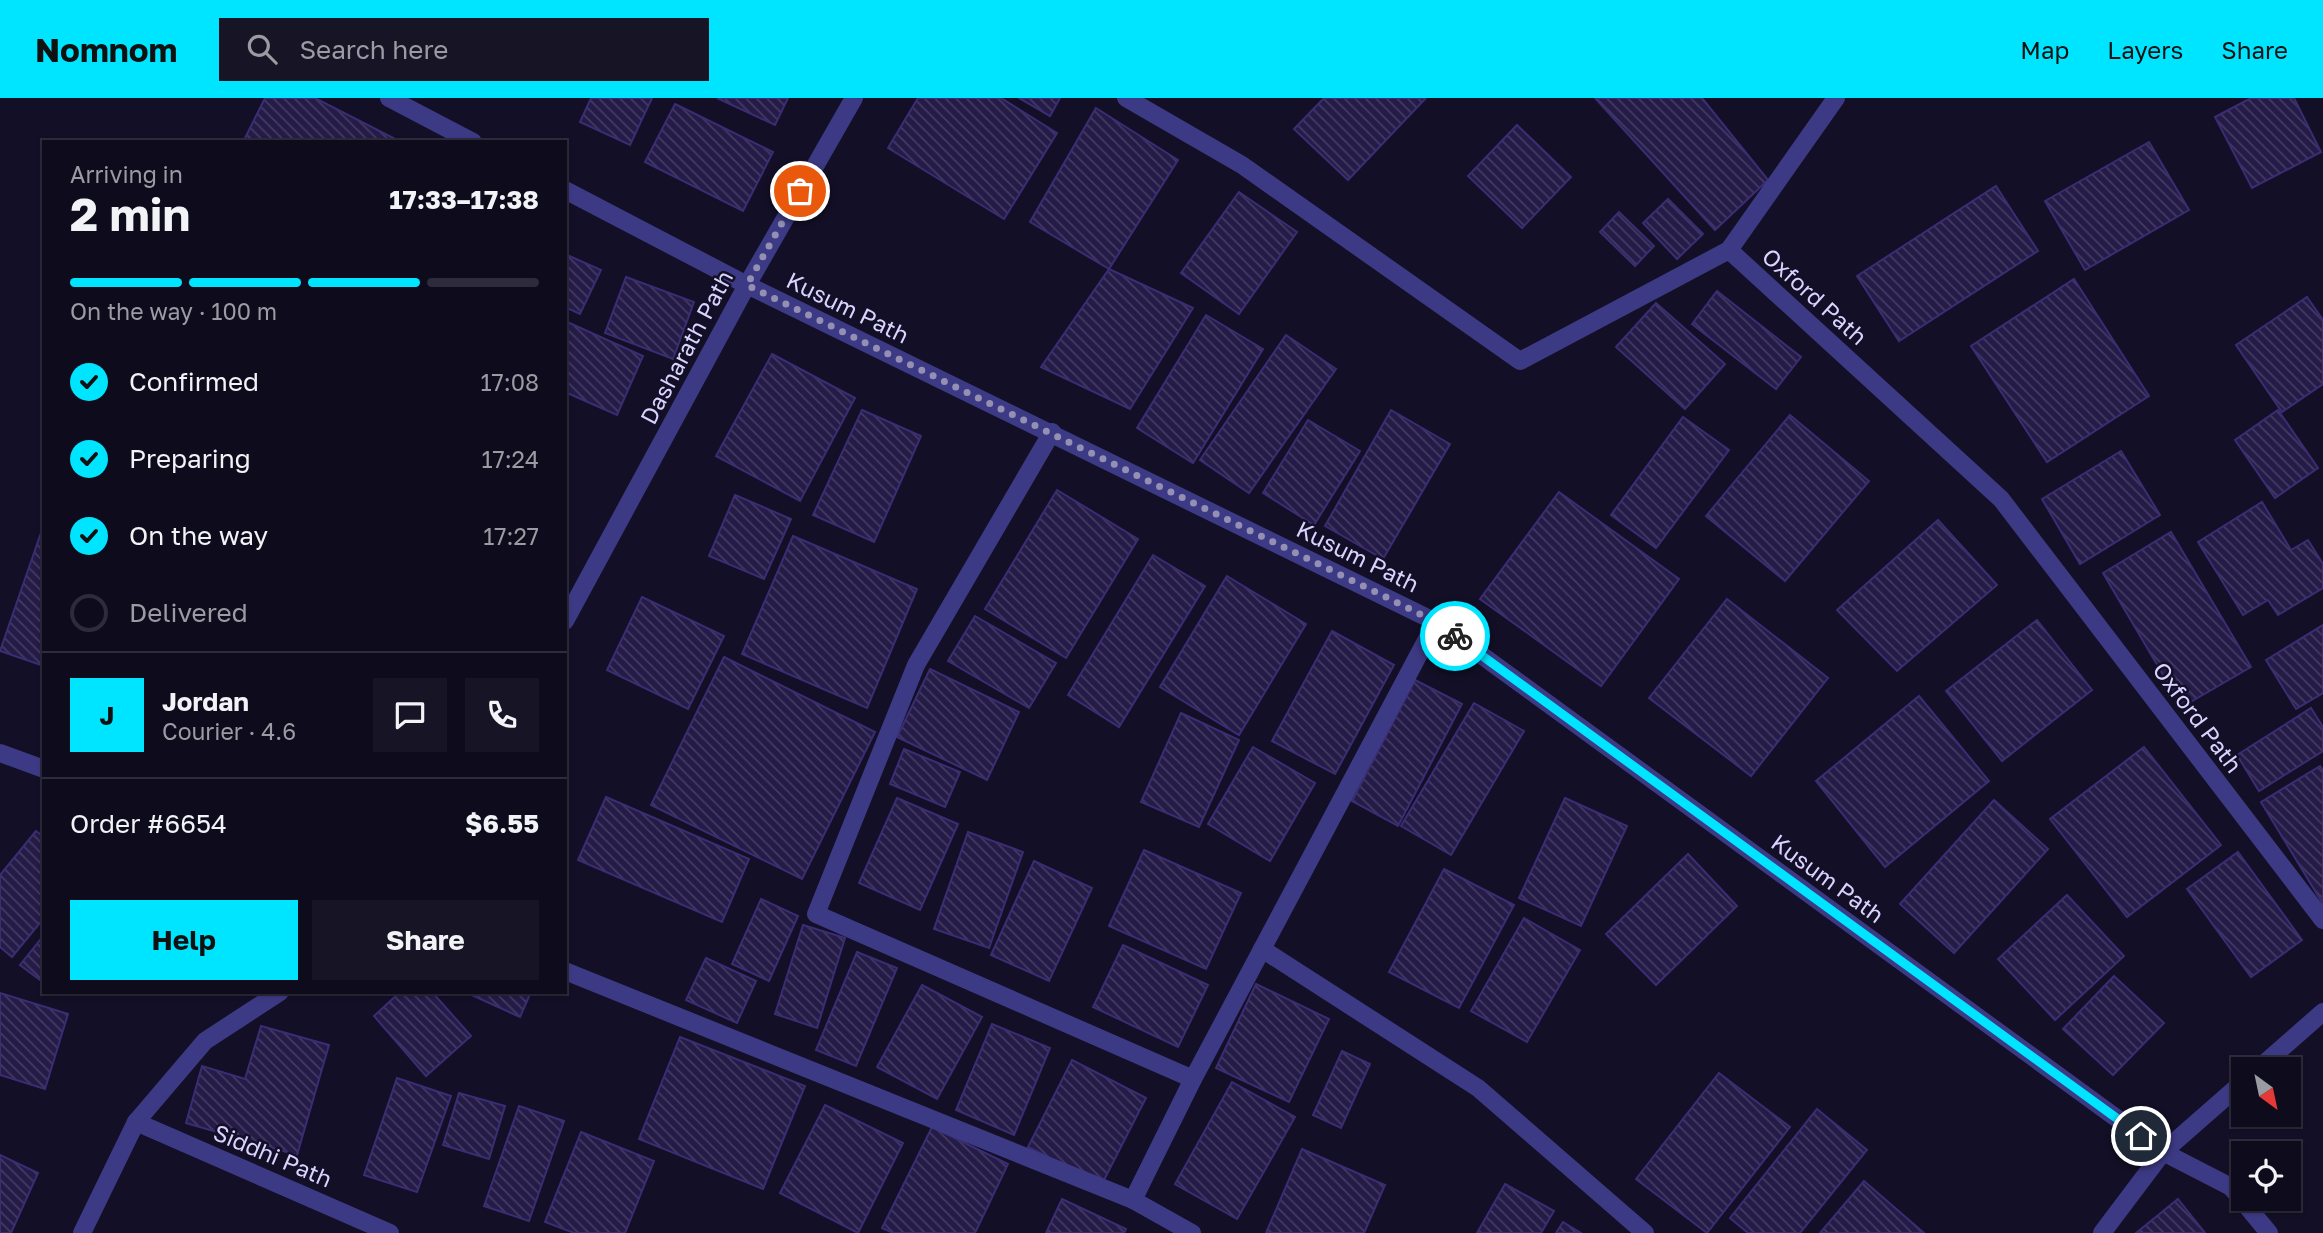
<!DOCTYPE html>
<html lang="en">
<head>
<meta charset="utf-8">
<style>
  body { margin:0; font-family:"Golos Text",sans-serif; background:#171425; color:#f1f3f6; height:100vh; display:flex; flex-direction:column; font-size:26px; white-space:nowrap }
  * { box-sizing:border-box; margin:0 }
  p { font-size:23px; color:#9b9ba3 }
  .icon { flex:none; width:38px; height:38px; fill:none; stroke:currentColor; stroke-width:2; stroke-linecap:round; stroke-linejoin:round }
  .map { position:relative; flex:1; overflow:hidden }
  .panel { position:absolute; left:42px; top:42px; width:525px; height:854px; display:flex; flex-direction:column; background:#0e0b1c; border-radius:0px; box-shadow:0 2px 5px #0004,0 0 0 2px #2e2b3b }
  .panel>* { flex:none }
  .needle { width:46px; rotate:147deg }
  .fabs { position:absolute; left:2231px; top:959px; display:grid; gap:14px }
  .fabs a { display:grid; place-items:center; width:70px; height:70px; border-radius:0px; background:#0e0b1c; box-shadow:0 2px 5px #0004,0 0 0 2px #2e2b3b; font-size:35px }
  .pin { position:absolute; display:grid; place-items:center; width:60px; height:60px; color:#fff; margin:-30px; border:4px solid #fff; border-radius:50%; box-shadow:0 2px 7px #0007 }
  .courier { position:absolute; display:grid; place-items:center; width:70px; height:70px; margin:-35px; border:5px solid #00e5ff; border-radius:50%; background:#fff; color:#222; box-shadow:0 2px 9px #0007 }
  .headline em { font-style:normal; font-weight:700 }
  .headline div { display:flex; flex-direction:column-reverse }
  .headline { display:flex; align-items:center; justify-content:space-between; height:119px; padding:0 28px }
  h1 { font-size:46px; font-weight:700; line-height:52px }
  .bar { display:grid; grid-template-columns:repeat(4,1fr); gap:10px 7px; align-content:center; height:84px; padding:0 28px }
  .bar i { height:9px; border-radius:5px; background:#2e2b3b }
  .bar .current { background:#00e5ff }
  .bar p { grid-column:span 4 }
  .line { display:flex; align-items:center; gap:18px; padding:0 28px; border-top:2px solid #2e2b3b }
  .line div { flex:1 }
  .round { display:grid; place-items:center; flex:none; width:74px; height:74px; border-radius:0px; background:#171425 }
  ol { padding:0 28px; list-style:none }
  li { display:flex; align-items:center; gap:21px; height:77px }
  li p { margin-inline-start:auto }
  li .icon { padding:7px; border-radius:50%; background:#00e5ff; color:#111; stroke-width:4 }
  li:last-child { color:#9b9ba3 }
  li i { width:38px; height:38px; border:4px solid #2e2b3b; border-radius:50% }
  .cta { display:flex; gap:14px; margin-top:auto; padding:14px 28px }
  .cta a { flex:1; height:80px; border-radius:0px; background:#00e5ff; color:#111; font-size:28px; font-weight:700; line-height:80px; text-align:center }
  .cta a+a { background:#171425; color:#f1f3f6 }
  header { display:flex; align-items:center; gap:42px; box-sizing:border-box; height:98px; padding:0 35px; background:#00e5ff; color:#111 }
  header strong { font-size:33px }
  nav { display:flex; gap:38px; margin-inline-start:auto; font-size:24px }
  .search { width:490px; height:63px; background:#171425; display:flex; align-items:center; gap:18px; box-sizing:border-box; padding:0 24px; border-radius:0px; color:#9b9ba3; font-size:26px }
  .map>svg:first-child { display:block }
  .building { fill:url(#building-back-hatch); stroke:#3b2d73; stroke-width:2 }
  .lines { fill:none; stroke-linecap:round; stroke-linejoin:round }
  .minor { stroke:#3d3a85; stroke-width:18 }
  .done { stroke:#948fb3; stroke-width:7; stroke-dasharray:0 12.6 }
  .route { stroke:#00e5ff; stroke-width:9 }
  .labels { text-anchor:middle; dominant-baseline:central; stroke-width:5; stroke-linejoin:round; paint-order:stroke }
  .street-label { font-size:23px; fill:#d9d4ff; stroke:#130f26 }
</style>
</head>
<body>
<header>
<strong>Nomnom</strong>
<div class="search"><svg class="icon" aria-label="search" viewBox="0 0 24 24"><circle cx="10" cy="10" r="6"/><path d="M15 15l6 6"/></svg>Search here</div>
<nav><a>Map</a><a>Layers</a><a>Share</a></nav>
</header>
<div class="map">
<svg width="2323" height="1135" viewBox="0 0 2323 1135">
  <defs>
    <pattern id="building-back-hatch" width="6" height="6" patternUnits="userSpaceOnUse" patternTransform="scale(1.75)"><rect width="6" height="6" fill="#241b47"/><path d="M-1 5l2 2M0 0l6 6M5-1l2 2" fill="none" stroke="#433b63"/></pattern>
  </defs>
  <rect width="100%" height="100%" fill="#130f26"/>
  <g class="building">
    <path d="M 265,0 L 315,0 L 401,44 L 243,44 Z"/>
    <path d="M 591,0 L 652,0 L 630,47 L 580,24 Z"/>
    <path d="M 717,0 L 788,0 L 775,27 Z"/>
    <path d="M 918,0 L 1001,0 L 1057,35 L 1004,121 L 888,50 Z"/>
    <path d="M 1019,0 L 1060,0 L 1050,18 Z"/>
    <path d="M 1324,0 L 1426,0 L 1348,82 L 1294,31 Z"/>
    <path d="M 1595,0 L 1702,0 L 1768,82 L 1715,132 Z"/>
    <path d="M 2251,0 L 2294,0 L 2321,54 L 2252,90 L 2215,19 Z"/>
    <path d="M 675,6 L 773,54 L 743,113 L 645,64 Z"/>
    <path d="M 1096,10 L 1178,62 L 1109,171 L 1030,124 Z"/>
    <path d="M 1517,27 L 1571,79 L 1522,130 L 1468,78 Z"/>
    <path d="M 2149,44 L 2189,112 L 2085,172 L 2045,103 Z"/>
    <path d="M 1996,88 L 2038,153 L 1899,243 L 1857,178 Z"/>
    <path d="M 1239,94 L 1297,134 L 1239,216 L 1181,175 Z"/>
    <path d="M 1668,101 L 1703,136 L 1677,161 L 1643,125 Z"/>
    <path d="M 1619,114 L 1654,148 L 1635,168 L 1600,134 Z"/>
    <path d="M 565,156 L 601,172 L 580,216 L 565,209 Z"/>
    <path d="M 1109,171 L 1193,210 L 1130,311 L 1041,269 Z"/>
    <path d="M 626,179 L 694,204 L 673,261 L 605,235 Z"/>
    <path d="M 2074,181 L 2149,298 L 2047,364 L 1971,248 Z"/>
    <path d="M 1717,193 L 1801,259 L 1776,291 L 1692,226 Z"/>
    <path d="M 2307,199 L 2323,222 L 2323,286 L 2282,314 L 2236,247 Z"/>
    <path d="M 1656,205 L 1725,266 L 1685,311 L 1616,249 Z"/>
    <path d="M 1206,217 L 1263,251 L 1193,365 L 1137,330 Z"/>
    <path d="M 565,223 L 643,258 L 617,317 L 565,294 Z"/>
    <path d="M 1286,237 L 1336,271 L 1249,395 L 1200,362 Z"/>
    <path d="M 772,256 L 855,300 L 800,403 L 716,358 Z"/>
    <path d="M 862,312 L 921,338 L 874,444 L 813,417 Z"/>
    <path d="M 1391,312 L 1450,346 L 1383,461 L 1325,428 Z"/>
    <path d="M 2278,312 L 2318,370 L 2275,400 L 2235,342 Z"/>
    <path d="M 1790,317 L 1869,383 L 1785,483 L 1706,418 Z"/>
    <path d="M 1683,319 L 1729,352 L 1656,450 L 1611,417 Z"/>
    <path d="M 1308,322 L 1360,353 L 1314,427 L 1263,395 Z"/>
    <path d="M 2121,353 L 2160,417 L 2080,466 L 2042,401 Z"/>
    <path d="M 1057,392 L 1138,441 L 1066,560 L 985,511 Z"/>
    <path d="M 1559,394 L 1679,481 L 1601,588 L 1480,501 Z"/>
    <path d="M 735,397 L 791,421 L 764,481 L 709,458 Z"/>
    <path d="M 2262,404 L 2291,452 L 2308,442 L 2323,466 L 2323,490 L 2278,517 L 2268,502 L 2243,517 L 2198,444 Z"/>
    <path d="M 1938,422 L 1997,487 L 1897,573 L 1837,512 Z"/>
    <path d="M 43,429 L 44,430 L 44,568 L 0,553 Z"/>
    <path d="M 2171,434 L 2251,569 L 2182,609 L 2103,475 Z"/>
    <path d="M 793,438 L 917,491 L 867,610 L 742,556 Z"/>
    <path d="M 1153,457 L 1205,488 L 1119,629 L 1068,597 Z"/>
    <path d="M 1227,478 L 1306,526 L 1239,637 L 1160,589 Z"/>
    <path d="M 642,499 L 724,538 L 688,611 L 607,572 Z"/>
    <path d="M 1727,501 L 1828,580 L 1751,678 L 1649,600 Z"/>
    <path d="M 975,518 L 1056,565 L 1029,610 L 948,563 Z"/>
    <path d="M 2037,522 L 2092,592 L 2002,663 L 1946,593 Z"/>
    <path d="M 2323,527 L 2323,595 L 2296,611 L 2266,562 Z"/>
    <path d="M 1332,533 L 1394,567 L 1335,676 L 1272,643 Z"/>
    <path d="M 724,559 L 875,634 L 802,781 L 651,707 Z"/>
    <path d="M 930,571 L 1019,614 L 987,682 L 897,639 Z"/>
    <path d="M 1415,582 L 1462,606 L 1398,728 L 1352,703 Z"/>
    <path d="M 1919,598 L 1989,683 L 1885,769 L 1816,683 Z"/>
    <path d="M 1474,605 L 1524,633 L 1451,757 L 1401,728 Z"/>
    <path d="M 2311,610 L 2323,629 L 2323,653 L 2259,693 L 2237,657 Z"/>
    <path d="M 1181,615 L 1239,642 L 1199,729 L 1141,704 Z"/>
    <path d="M 1253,649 L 1315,685 L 1270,763 L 1208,726 Z"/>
    <path d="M 2144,649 L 2221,747 L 2127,819 L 2050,721 Z"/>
    <path d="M 904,651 L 960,674 L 945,709 L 890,686 Z"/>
    <path d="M 2320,668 L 2323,672 L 2323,806 L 2261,704 Z"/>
    <path d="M 606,699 L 749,761 L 722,824 L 578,762 Z"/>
    <path d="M 897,700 L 958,726 L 920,812 L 859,785 Z"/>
    <path d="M 1565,700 L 1627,728 L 1581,828 L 1519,800 Z"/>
    <path d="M 1994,702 L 2048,751 L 1954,855 L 1900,806 Z"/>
    <path d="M 36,733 L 44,739 L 44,820 L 12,859 L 0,849 L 0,777 Z"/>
    <path d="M 968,734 L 1023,754 L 989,850 L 934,831 Z"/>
    <path d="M 1144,752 L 1241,795 L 1206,871 L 1109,828 Z"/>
    <path d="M 2238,754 L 2302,842 L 2251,879 L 2187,791 Z"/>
    <path d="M 1688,756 L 1737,808 L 1656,887 L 1606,836 Z"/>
    <path d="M 1034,763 L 1092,790 L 1049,883 L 991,857 Z"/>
    <path d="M 1444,771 L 1514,807 L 1459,910 L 1389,874 Z"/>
    <path d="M 2067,797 L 2124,858 L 2055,922 L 1998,861 Z"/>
    <path d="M 761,801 L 798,818 L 769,883 L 732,866 Z"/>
    <path d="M 1524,820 L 1580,852 L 1527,944 L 1471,913 Z"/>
    <path d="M 803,827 L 845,840 L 817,930 L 775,916 Z"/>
    <path d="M 44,837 L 44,885 L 20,867 Z"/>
    <path d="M 1123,847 L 1208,887 L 1178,949 L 1093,909 Z"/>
    <path d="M 857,854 L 897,870 L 856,968 L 816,952 Z"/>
    <path d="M 706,860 L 756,883 L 737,925 L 686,902 Z"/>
    <path d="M 2114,878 L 2164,925 L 2113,977 L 2063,931 Z"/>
    <path d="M 1256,886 L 1329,921 L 1289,1004 L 1216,970 Z"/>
    <path d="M 922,887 L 982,919 L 937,1001 L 877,969 Z"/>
    <path d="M 400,894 L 432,894 L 471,938 L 426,978 L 374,918 Z"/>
    <path d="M 465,894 L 531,894 L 520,919 Z"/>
    <path d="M 0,895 L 68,916 L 45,991 L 0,977 Z"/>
    <path d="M 992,926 L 1050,950 L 1014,1037 L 956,1012 Z"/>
    <path d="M 261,928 L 329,947 L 297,1057 L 186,1025 L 202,968 L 245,981 Z"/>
    <path d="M 680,939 L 805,988 L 763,1091 L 639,1041 Z"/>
    <path d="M 1342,953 L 1370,966 L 1341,1030 L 1313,1017 Z"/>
    <path d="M 1072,962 L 1146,1000 L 1102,1086 L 1028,1049 Z"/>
    <path d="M 1719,975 L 1790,1029 L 1707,1135 L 1636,1081 Z"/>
    <path d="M 397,980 L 451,998 L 417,1094 L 364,1077 Z"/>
    <path d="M 1232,984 L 1295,1019 L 1237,1121 L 1175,1086 Z"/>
    <path d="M 459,995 L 505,1008 L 489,1061 L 443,1047 Z"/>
    <path d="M 825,1007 L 903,1045 L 858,1135 L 780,1095 Z"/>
    <path d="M 519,1008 L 564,1023 L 529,1123 L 484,1108 Z"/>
    <path d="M 1817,1011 L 1867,1052 L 1800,1135 L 1748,1135 L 1730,1120 Z"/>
    <path d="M 932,1029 L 1008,1066 L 975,1135 L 893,1135 L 882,1130 Z"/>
    <path d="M 581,1034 L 654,1063 L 625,1135 L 574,1135 L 545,1124 Z"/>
    <path d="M 1302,1051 L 1385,1087 L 1364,1135 L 1266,1135 Z"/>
    <path d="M 0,1057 L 38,1075 L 11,1135 L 0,1135 Z"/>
    <path d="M 1864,1083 L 1924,1135 L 1820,1135 Z"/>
    <path d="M 1505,1086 L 1554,1113 L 1541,1135 L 1477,1135 Z"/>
    <path d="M 1062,1101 L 1126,1131 L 1124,1135 L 1046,1135 Z"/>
    <path d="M 2178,1101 L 2205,1135 L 2136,1135 Z"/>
    <path d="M 1563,1124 L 1581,1135 L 1556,1135 Z"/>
  </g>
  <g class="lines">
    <g class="minor">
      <path d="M 389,0 L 473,44"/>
      <path d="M 1126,0 L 1242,67 L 1520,263 L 1729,152 L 2001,401 L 2323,822"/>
      <path d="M 565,92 L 747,187 L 1436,524 L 2163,1054 L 2231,1089 L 2269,1135"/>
      <path d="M 1729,152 L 1836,0"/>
      <path d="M 1052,334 L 916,567 L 816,816 L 1193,981"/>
      <path d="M 565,523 L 747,187 L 854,0"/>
      <path d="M 0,655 L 44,671"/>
      <path d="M 1262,851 L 1478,990 L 1645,1135"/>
      <path d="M 565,873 L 1133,1102"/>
      <path d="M 2258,971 L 2323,914"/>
      <path d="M 136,1024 L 390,1135"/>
      <path d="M 82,1135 L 136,1024 L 205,943 L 280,894"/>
      <path d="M 1192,1135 L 1133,1102 L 1193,981 L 1436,524"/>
      <path d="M 2102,1135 L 2163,1054 L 2244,983"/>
    </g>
  </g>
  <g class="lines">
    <path class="done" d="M 800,93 L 747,187 L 1388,500 L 1436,524 L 1455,538"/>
    <path class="route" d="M 1455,538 L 2141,1038"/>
  </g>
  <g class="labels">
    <g class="street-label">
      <text transform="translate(1815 198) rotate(42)">Oxford Path</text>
      <text transform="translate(848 209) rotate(26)">Kusum Path</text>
      <text transform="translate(686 249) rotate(-62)">Dasharath Path</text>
      <text transform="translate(1358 458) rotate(26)">Kusum Path</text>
      <text transform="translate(2198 619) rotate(53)">Oxford Path</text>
      <text transform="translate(1828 780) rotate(36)">Kusum Path</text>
      <text transform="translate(273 1057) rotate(23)">Siddhi Path</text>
    </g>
  </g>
</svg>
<div class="fabs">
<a><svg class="needle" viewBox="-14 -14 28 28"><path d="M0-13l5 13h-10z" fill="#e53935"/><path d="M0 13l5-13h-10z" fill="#9b9ba3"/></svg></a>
<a><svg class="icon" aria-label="locate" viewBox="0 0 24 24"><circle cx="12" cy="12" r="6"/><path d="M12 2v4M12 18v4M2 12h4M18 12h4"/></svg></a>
</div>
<div class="pin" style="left:800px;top:93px;background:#ea580c"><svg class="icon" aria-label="bag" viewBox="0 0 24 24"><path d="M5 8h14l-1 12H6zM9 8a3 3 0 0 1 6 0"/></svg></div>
<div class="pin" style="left:2141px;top:1038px;background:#1f2937"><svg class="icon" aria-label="home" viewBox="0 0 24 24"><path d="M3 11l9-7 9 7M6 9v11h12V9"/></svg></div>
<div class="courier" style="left:1455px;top:538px"><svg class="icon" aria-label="bike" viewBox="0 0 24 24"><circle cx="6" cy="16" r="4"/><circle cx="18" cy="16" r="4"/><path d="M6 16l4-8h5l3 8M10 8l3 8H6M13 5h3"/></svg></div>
<section class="panel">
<div class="headline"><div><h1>2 min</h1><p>Arriving in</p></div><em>17:33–17:38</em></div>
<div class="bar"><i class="current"></i><i class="current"></i><i class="current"></i><i></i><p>On the way · 100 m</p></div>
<ol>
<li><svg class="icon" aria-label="check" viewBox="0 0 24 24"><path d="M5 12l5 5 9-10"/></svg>Confirmed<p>17:08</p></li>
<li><svg class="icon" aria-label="check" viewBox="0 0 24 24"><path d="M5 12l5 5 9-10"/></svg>Preparing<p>17:24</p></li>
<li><svg class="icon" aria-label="check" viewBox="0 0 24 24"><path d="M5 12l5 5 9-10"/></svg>On the way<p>17:27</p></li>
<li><i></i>Delivered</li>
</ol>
<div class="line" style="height:126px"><b class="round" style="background:#00e5ff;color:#111">J</b><div><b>Jordan</b><p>Courier · 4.6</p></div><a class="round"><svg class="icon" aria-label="chat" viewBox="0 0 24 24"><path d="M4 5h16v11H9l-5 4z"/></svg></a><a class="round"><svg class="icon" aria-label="phone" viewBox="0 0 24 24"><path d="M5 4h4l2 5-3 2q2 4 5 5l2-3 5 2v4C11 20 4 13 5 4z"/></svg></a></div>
<div class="line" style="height:91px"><div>Order #6654</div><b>$6.55</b></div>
<div class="cta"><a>Help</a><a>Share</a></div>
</section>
</div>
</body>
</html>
